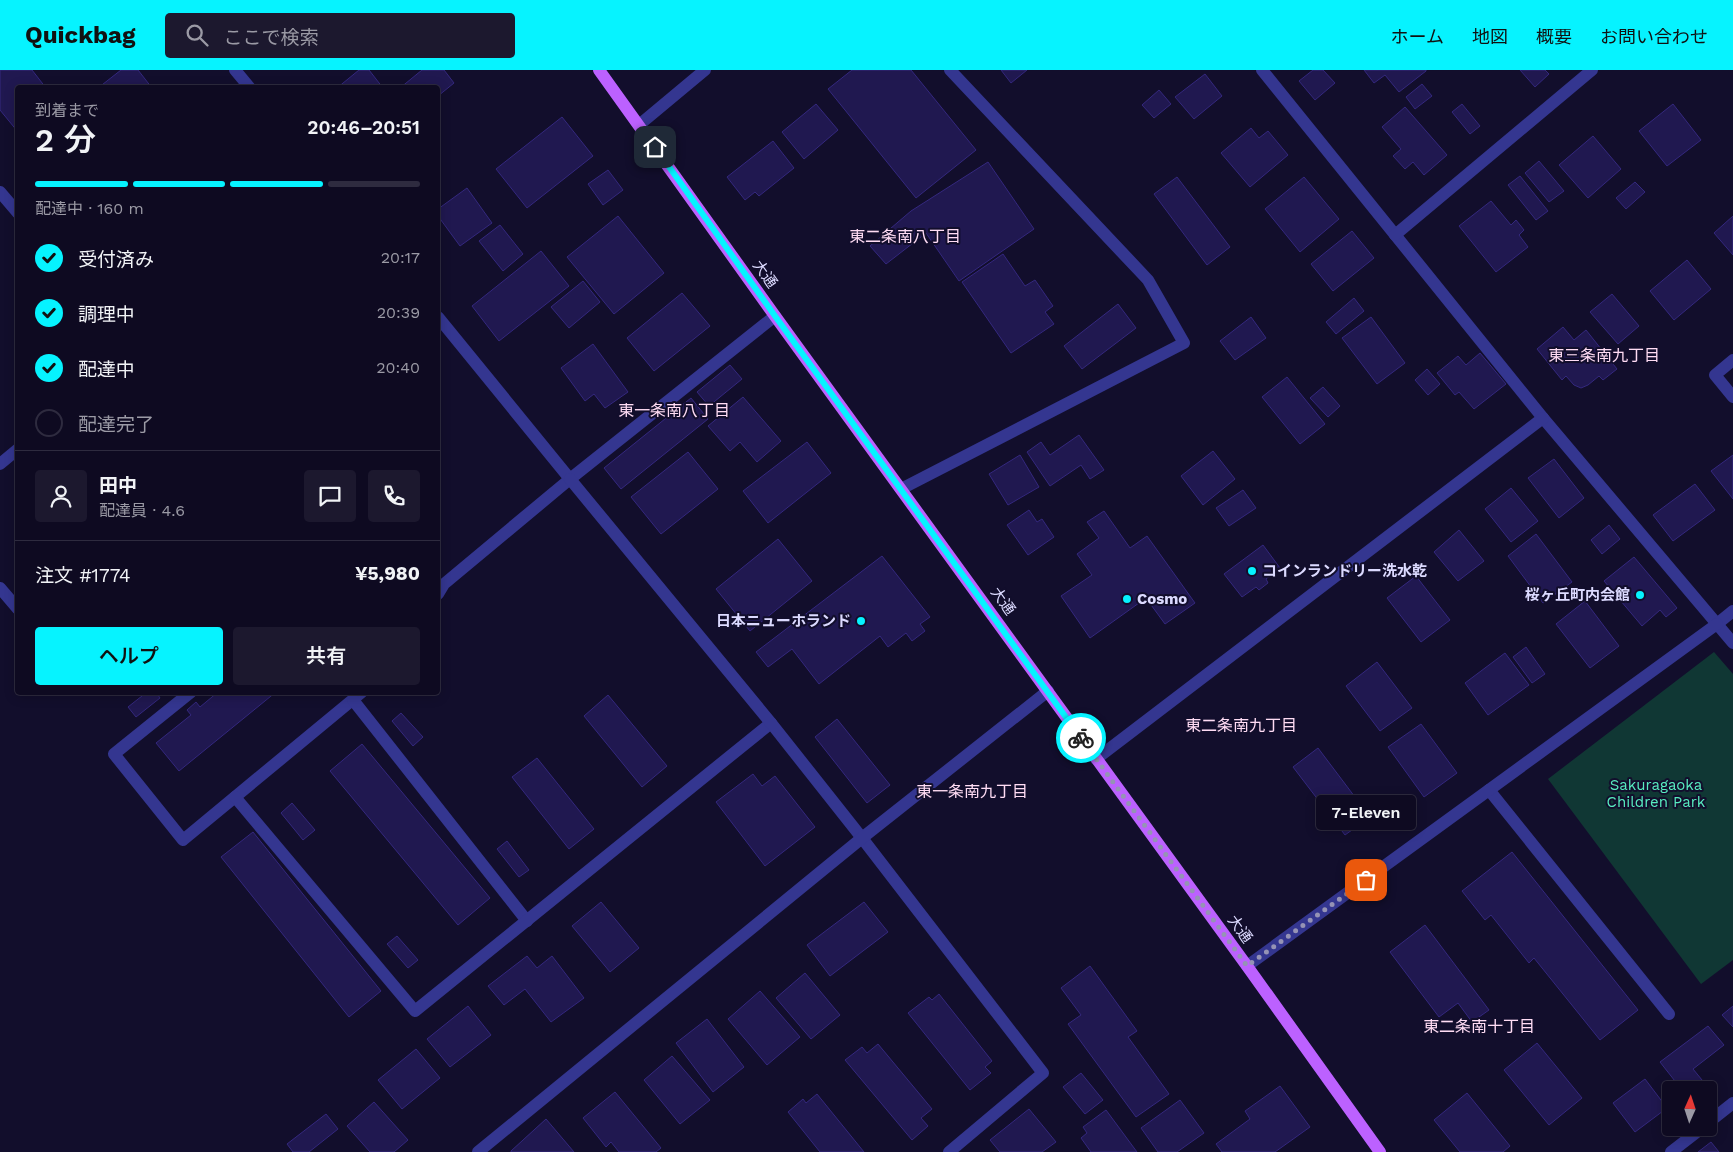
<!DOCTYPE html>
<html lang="ja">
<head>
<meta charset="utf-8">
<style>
  body { margin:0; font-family:"Work Sans","Noto Sans JP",sans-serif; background:#1c182e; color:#f1f3f6; height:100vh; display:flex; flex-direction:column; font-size:19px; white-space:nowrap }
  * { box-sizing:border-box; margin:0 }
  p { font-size:16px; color:#9b9aa5 }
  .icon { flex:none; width:28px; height:28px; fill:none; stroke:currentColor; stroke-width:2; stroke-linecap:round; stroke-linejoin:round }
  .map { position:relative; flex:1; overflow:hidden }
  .details { position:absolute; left:15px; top:15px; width:425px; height:610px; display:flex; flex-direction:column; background:#0e0a21; border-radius:5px; box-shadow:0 2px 12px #0003,0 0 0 1px #2e2b3f }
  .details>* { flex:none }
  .needle { width:32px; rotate:3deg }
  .buttons { position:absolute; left:1662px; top:1011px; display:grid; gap:10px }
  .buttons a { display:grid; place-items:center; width:55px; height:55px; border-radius:5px; background:#0e0a21; box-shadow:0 2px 12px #0003,0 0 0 1px #2e2b3f; font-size:25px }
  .pin { position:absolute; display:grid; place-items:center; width:42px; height:42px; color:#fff; margin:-21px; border-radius:10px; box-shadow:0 2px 8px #0006 }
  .courier { position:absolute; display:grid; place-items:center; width:50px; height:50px; margin:-25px; border:4px solid #06f3ff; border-radius:50%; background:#fff; color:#222; box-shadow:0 1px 6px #0007 }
  .bubble { position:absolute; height:35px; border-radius:5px; background:#0e0a21; box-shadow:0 2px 12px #0003,0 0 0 1px #2e2b3f; font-size:16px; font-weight:600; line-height:35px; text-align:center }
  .headline em { font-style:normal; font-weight:600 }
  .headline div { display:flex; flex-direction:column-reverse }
  .headline { display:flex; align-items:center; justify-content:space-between; height:85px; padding:0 20px }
  h1 { font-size:32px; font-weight:600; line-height:38px }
  .bar { display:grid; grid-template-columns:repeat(4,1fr); gap:8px 5px; align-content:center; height:60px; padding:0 20px }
  .bar i { height:6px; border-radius:4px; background:#2e2b3f }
  .bar .on { background:#06f3ff }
  .bar p { grid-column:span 4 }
  .line { display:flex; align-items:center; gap:12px; padding:0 20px; border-top:1px solid #2e2b3f }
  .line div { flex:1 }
  .round { display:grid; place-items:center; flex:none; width:52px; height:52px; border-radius:5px; background:#1c182e }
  ol { padding:0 20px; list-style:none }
  li { display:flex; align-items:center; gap:15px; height:55px }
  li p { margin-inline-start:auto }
  li .icon { padding:5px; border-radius:50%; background:#06f3ff; color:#111; stroke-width:4 }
  li:last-child { color:#9b9aa5 }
  li i { width:28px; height:28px; border:2px solid #2e2b3f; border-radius:50% }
  .action { display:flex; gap:10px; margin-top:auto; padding:10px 20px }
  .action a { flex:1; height:58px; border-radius:5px; background:#06f3ff; color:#111; font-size:20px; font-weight:600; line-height:58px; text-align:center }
  .action a+a { background:#1c182e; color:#f1f3f6 }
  header { display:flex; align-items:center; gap:30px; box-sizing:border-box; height:70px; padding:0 25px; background:#06f3ff; color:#111 }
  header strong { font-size:24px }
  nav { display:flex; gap:28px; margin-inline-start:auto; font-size:18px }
  .search { width:350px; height:45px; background:#1c182e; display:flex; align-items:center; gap:12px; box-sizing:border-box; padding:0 18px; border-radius:5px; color:#9b9aa5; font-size:19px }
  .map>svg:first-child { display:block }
  .green { fill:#103734 }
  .building { fill:#201850; stroke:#34287e }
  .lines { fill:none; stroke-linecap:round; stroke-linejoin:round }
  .service { stroke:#343690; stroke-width:12 }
  .minor { stroke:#343690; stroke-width:12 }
  .tertiary { stroke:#343690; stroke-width:12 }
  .primary { stroke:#bc61ff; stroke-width:12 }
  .done { stroke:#9593b5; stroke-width:5; stroke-dasharray:0 9 }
  .route { stroke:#06f3ff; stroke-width:6 }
  .poi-dot { fill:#06f3ff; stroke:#120e2c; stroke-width:2 }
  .labels { text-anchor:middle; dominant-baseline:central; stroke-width:4; stroke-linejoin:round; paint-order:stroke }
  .street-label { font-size:15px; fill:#dcdaff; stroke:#120e2c }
  .poi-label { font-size:15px; font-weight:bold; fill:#dcdaff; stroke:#120e2c; text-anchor:start }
  .park-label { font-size:15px; fill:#58edc0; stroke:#120e2c }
  .neighbourhood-label { font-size:16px; fill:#ffdcf4; stroke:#120e2c }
</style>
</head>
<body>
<header>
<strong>Quickbag</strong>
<div class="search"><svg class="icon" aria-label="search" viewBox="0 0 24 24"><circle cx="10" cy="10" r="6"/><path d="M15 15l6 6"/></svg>ここで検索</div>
<nav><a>ホーム</a><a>地図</a><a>概要</a><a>お問い合わせ</a></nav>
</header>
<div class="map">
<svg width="1733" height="1082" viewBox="0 0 1733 1082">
  <rect width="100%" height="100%" fill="#120e2c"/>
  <path class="green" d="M 1714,582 L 1733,604 L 1733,890 L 1701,914 L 1548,709 Z"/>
  <g class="building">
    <path d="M 0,0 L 32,0 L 46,18 L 18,18 L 18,62 L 0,40 Z"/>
    <path d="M 121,0 L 138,0 L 152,18 L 98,18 Z"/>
    <path d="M 359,0 L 369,0 L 383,18 L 337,18 Z"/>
    <path d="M 422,0 L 444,0 L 454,13 L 438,26 L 438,18 L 400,18 Z"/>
    <path d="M 852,0 L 911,0 L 976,80 L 916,128 L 828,19 Z"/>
    <path d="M 1001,0 L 1027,0 L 1011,13 Z"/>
    <path d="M 1313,0 L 1323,0 L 1335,13 L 1315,30 L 1299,11 Z"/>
    <path d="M 1364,0 L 1426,0 L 1426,1 L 1399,22 L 1385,5 L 1374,13 Z"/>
    <path d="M 1520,0 L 1545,0 L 1549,4 L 1535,17 Z"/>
    <path d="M 1205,4 L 1222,26 L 1194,49 L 1175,27 Z"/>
    <path d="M 1422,14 L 1432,26 L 1415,39 L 1406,27 Z"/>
    <path d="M 1159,20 L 1171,34 L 1154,48 L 1142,35 Z"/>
    <path d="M 816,34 L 838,60 L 804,89 L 782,62 Z"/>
    <path d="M 1462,34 L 1480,56 L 1470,64 L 1452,42 Z"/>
    <path d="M 1673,34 L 1701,70 L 1667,96 L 1639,61 Z"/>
    <path d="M 1405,37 L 1447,85 L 1424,105 L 1413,92 L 1405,99 L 1393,86 L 1401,79 L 1382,57 Z"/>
    <path d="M 562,47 L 593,86 L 527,138 L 496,99 Z"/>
    <path d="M 1251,58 L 1259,68 L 1268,61 L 1288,85 L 1250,117 L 1221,83 Z"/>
    <path d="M 1593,66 L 1621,99 L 1588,128 L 1559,95 Z"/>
    <path d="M 773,71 L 794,98 L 759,126 L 755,122 L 745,130 L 727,107 Z"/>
    <path d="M 1539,91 L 1564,121 L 1549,132 L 1525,103 Z"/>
    <path d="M 988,92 L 1034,159 L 959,211 L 926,163 L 886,194 L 870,176 L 911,141 Z"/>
    <path d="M 608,100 L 623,120 L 603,135 L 588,114 Z"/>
    <path d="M 1520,106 L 1548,141 L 1536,150 L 1508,115 Z"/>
    <path d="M 1177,107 L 1230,177 L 1207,195 L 1154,124 Z"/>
    <path d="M 1304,107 L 1339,149 L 1300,182 L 1265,139 Z"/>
    <path d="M 1635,112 L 1645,122 L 1626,139 L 1616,128 Z"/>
    <path d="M 467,118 L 492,153 L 460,176 L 438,146 L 438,139 Z"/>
    <path d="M 1491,131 L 1511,155 L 1516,150 L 1524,160 L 1519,165 L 1528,177 L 1496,202 L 1459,156 Z"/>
    <path d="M 618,146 L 664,203 L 614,244 L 567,187 Z"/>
    <path d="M 1733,146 L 1733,185 L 1714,163 Z"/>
    <path d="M 500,155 L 523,184 L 503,201 L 479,171 Z"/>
    <path d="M 1352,161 L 1374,188 L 1333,221 L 1311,194 Z"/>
    <path d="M 541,181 L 569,216 L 499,271 L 472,236 Z"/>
    <path d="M 1003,184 L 1025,216 L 1035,210 L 1053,236 L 1045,242 L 1054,254 L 1011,283 L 962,212 Z"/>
    <path d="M 1687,190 L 1711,219 L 1674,250 L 1650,221 Z"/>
    <path d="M 583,211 L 600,232 L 569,258 L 551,237 Z"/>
    <path d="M 682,223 L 710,256 L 654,301 L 627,268 Z"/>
    <path d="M 1612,224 L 1639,256 L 1618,274 L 1590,242 Z"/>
    <path d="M 1354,228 L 1364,241 L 1336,264 L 1326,252 Z"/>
    <path d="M 1118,234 L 1136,258 L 1082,299 L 1064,276 Z"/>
    <path d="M 1251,247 L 1266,268 L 1235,290 L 1220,271 Z"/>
    <path d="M 1371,247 L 1405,293 L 1377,314 L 1342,268 Z"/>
    <path d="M 1563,257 L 1574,270 L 1586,260 L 1617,299 L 1603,310 L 1599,306 L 1588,315 L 1581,318 L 1574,315 L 1566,306 L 1562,310 L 1537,279 Z"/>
    <path d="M 593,274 L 628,322 L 605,338 L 594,324 L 585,331 L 561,298 Z"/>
    <path d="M 1480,283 L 1506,314 L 1474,339 L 1459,322 L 1455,325 L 1437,303 L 1458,286 L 1466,295 Z"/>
    <path d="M 730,295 L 742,309 L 709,336 L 697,322 Z"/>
    <path d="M 1427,299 L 1440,314 L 1428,325 L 1415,310 Z"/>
    <path d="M 1287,307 L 1325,354 L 1300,374 L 1262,327 Z"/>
    <path d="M 1323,317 L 1340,336 L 1328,347 L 1310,328 Z"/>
    <path d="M 743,327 L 781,371 L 757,392 L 740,372 L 730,381 L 708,356 Z"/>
    <path d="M 691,328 L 708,349 L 621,419 L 604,398 Z"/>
    <path d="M 1079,365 L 1104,400 L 1090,409 L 1081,395 L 1050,416 L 1027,382 L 1041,372 L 1050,385 Z"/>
    <path d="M 807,372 L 831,403 L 768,453 L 743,421 Z"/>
    <path d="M 1213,381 L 1235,409 L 1203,435 L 1181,406 Z"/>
    <path d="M 688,382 L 718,419 L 661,464 L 631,427 Z"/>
    <path d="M 1020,385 L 1039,417 L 1008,435 L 989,404 Z"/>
    <path d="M 1733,385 L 1733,429 L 1711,401 Z"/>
    <path d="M 1554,389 L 1584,428 L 1559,448 L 1528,408 Z"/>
    <path d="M 1695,414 L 1715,440 L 1673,471 L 1653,445 Z"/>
    <path d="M 1511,418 L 1538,451 L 1511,472 L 1485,439 Z"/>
    <path d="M 1243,420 L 1256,438 L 1229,456 L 1216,438 Z"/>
    <path d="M 1029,440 L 1037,452 L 1042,449 L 1054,467 L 1028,485 L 1007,455 Z"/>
    <path d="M 1104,441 L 1130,478 L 1147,466 L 1195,533 L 1165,554 L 1146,528 L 1090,568 L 1061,526 L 1092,505 L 1077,484 L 1099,468 L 1087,452 Z"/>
    <path d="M 1609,455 L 1620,469 L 1602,484 L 1591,470 Z"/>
    <path d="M 1459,460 L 1484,491 L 1458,511 L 1434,482 Z"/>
    <path d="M 1536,464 L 1572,512 L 1543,533 L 1508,486 Z"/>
    <path d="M 778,469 L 812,511 L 750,561 L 716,519 Z"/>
    <path d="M 1263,475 L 1280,498 L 1266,509 L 1268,513 L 1259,520 L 1256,517 L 1242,527 L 1224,504 Z"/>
    <path d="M 882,486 L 930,547 L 920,554 L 925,561 L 912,571 L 906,563 L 888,577 L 880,566 L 819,614 L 792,579 L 768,597 L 756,582 Z"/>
    <path d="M 1634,487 L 1677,538 L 1666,547 L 1660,540 L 1642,556 L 1604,511 Z"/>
    <path d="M 1416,506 L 1450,550 L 1421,572 L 1387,528 Z"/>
    <path d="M 1585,531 L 1619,576 L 1590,598 L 1556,554 Z"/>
    <path d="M 1526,577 L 1545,604 L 1532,613 L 1513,587 Z"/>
    <path d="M 1505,583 L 1529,615 L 1488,645 L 1465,613 Z"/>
    <path d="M 1377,592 L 1412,638 L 1380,661 L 1346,616 Z"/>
    <path d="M 147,622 L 156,622 L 160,628 L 136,647 L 128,637 Z"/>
    <path d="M 218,622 L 276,622 L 179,701 L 156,673 L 191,645 L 187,640 L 196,632 L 200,637 Z"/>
    <path d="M 608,625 L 667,696 L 642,717 L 584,646 Z"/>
    <path d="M 401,643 L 423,667 L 413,676 L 392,651 Z"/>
    <path d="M 837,649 L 890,715 L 867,733 L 815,667 Z"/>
    <path d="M 1421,654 L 1457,703 L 1424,727 L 1388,677 Z"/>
    <path d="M 362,674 L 490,828 L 458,855 L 330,701 Z"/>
    <path d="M 1318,678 L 1370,747 L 1345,765 L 1293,697 Z"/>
    <path d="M 537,688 L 594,759 L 569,779 L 512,707 Z"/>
    <path d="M 753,704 L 762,716 L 775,706 L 815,757 L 765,796 L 716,732 Z"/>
    <path d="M 292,733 L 315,760 L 303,770 L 281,743 Z"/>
    <path d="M 253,762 L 381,921 L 349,947 L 221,787 Z"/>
    <path d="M 507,771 L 529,800 L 519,807 L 497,779 Z"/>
    <path d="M 1512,782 L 1638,940 L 1600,970 L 1534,888 L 1529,893 L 1491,845 L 1485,850 L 1462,821 Z"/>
    <path d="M 601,832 L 639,878 L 610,902 L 572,856 Z"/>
    <path d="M 864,832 L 888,862 L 830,906 L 807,875 Z"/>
    <path d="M 1425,855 L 1489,940 L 1472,952 L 1458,933 L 1439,947 L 1390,882 Z"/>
    <path d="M 397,866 L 418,890 L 408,898 L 387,874 Z"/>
    <path d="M 527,886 L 537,898 L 552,886 L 584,928 L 551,952 L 525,919 L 504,935 L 488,916 Z"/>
    <path d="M 1090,896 L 1137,961 L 1128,967 L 1169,1024 L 1136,1047 L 1068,954 L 1081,945 L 1061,918 Z"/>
    <path d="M 805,903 L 840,945 L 811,969 L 776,928 Z"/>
    <path d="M 760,921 L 800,967 L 767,995 L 728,949 Z"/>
    <path d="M 939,924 L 992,991 L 985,997 L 991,1003 L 970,1020 L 908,943 L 929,927 L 932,930 Z"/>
    <path d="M 468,936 L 491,965 L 450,997 L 427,969 Z"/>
    <path d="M 1733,936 L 1733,957 L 1722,945 Z"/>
    <path d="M 707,949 L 744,997 L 713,1022 L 676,973 Z"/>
    <path d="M 1708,956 L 1724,975 L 1693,999 L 1716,1027 L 1709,1033 L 1709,1020 L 1682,1020 L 1660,992 Z"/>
    <path d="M 1537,973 L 1582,1028 L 1549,1055 L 1504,1000 Z"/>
    <path d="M 878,974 L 932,1039 L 921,1048 L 928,1056 L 912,1070 L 845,990 L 862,977 L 867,983 Z"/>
    <path d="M 416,979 L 440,1008 L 402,1039 L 378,1010 Z"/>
    <path d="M 672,986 L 710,1030 L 680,1054 L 644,1010 Z"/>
    <path d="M 1081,1003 L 1103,1030 L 1085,1044 L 1063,1017 Z"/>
    <path d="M 1645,1009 L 1667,1038 L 1635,1062 L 1613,1033 Z"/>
    <path d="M 1280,1016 L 1310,1057 L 1275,1082 L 1222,1082 L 1216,1074 L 1250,1049 L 1245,1041 Z"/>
    <path d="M 615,1022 L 661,1078 L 656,1082 L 619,1082 L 611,1072 L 606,1077 L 583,1048 Z"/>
    <path d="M 1467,1023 L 1510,1076 L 1503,1082 L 1460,1082 L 1434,1050 Z"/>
    <path d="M 817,1024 L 864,1082 L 820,1082 L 788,1042 L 803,1029 L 806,1033 Z"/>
    <path d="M 1180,1030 L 1204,1063 L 1177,1082 L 1158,1082 L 1141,1058 Z"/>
    <path d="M 374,1032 L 408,1070 L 394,1082 L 370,1082 L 347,1056 Z"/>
    <path d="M 1029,1039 L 1056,1072 L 1042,1082 L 1000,1082 L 990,1070 Z"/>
    <path d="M 1106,1040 L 1137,1082 L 1091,1082 L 1081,1068 L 1087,1063 L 1083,1057 Z"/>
    <path d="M 326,1044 L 338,1059 L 309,1082 L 293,1082 L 287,1074 Z"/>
    <path d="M 546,1049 L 574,1082 L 511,1082 L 511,1081 Z"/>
    <path d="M 1711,1072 L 1719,1082 L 1698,1082 Z"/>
  </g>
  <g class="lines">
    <g class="service">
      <path d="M 0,122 L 18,143"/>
      <path d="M 0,394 L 18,379"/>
      <path d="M 901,419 L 1184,273 L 1148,210 L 950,0"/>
      <path d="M 0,518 L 18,539"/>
      <path d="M 438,524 L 444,514 L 570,409"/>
      <path d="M 191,622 L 114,684 L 183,770 L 362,622"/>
      <path d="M 353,630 L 527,851"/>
      <path d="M 1489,720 L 1669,944"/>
      <path d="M 235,727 L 415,941 L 771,653"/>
      <path d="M 1709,1052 L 1733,1033"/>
      <path d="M 1671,1082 L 1702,1058"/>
    </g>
    <g class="minor">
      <path d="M 235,0 L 250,18"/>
      <path d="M 1262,0 L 1543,348 L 1733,573"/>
      <path d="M 1395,165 L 1592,0"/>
      <path d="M 438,247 L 570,409 L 775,246"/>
      <path d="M 1733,290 L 1715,305 L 1733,327"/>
      <path d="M 570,409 L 771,653 L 862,768 L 1043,1003 L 949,1082"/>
      <path d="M 1717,554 L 1733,541"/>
      <path d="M 1096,689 L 1543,348"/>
      <path d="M 478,1082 L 862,768 L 1048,621"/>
    </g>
    <g class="tertiary">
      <path d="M 639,55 L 705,0"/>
      <path d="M 1247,896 L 1717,554"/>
    </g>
    <path class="primary" d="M 599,0 L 775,246 L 1247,896 L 1380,1082"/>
  </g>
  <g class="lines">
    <path class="done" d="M 1081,668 L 1247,896 L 1366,810"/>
    <path class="route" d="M 655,77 L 775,246 L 1081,668"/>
  </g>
  <g class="poi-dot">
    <circle cx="1252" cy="501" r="5"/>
    <circle cx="1640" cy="525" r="5"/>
    <circle cx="1127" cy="529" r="5"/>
    <circle cx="861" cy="551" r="5"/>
  </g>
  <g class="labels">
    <g class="street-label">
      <text transform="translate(765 204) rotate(54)">大通</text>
      <text transform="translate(1003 531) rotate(54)">大通</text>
      <text transform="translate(1240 859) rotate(54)">大通</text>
    </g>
    <g class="poi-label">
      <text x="1262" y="501">コインランドリー洗水乾</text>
      <text x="1630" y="525" text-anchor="end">桜ヶ丘町内会館</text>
      <text x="1137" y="529">Cosmo</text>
      <text x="851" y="551" text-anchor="end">日本ニューホランド</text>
    </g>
    <g class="park-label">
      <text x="1656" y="715">Sakuragaoka<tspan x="1656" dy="17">Children Park</tspan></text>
    </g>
    <g class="neighbourhood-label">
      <text x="905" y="166">東二条南八丁目</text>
      <text x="1604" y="285">東三条南九丁目</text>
      <text x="674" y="340">東一条南八丁目</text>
      <text x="1241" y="655">東二条南九丁目</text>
      <text x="972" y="721">東一条南九丁目</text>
      <text x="1479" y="956">東二条南十丁目</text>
    </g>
  </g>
</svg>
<div class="buttons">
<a><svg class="needle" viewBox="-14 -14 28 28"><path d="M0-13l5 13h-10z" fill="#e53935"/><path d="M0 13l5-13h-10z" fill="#9b9aa5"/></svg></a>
</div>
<div class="pin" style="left:1366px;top:810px;background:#ea580c"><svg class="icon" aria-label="bag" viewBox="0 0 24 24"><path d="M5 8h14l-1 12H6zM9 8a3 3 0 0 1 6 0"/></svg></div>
<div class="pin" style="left:655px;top:77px;background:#1f2937"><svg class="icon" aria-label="home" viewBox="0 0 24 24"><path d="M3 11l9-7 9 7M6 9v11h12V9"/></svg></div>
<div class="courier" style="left:1081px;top:668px"><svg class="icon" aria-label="bike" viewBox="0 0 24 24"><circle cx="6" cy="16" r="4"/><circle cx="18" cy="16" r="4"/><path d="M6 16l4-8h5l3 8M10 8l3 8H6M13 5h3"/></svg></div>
<div class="bubble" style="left:1316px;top:725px;width:100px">7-Eleven</div>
<section class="details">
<div class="headline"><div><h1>2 分</h1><p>到着まで</p></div><em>20:46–20:51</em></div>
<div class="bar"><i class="on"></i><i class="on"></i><i class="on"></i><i></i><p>配達中 · 160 m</p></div>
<ol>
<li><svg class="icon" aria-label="check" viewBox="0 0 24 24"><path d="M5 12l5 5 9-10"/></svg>受付済み<p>20:17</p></li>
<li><svg class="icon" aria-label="check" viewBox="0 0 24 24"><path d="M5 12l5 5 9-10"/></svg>調理中<p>20:39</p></li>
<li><svg class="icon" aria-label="check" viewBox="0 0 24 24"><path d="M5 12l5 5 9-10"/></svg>配達中<p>20:40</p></li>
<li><i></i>配達完了</li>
</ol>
<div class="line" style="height:90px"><a class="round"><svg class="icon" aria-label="person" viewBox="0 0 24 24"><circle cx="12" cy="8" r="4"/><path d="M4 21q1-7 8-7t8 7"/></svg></a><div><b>田中</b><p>配達員 · 4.6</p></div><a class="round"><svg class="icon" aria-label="chat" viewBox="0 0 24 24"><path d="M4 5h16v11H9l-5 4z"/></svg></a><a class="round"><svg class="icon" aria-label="phone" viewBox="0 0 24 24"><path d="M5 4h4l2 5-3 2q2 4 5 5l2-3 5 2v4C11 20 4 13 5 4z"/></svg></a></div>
<div class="line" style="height:65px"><div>注文 #1774</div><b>¥5,980</b></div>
<div class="action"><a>ヘルプ</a><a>共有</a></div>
</section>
</div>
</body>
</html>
